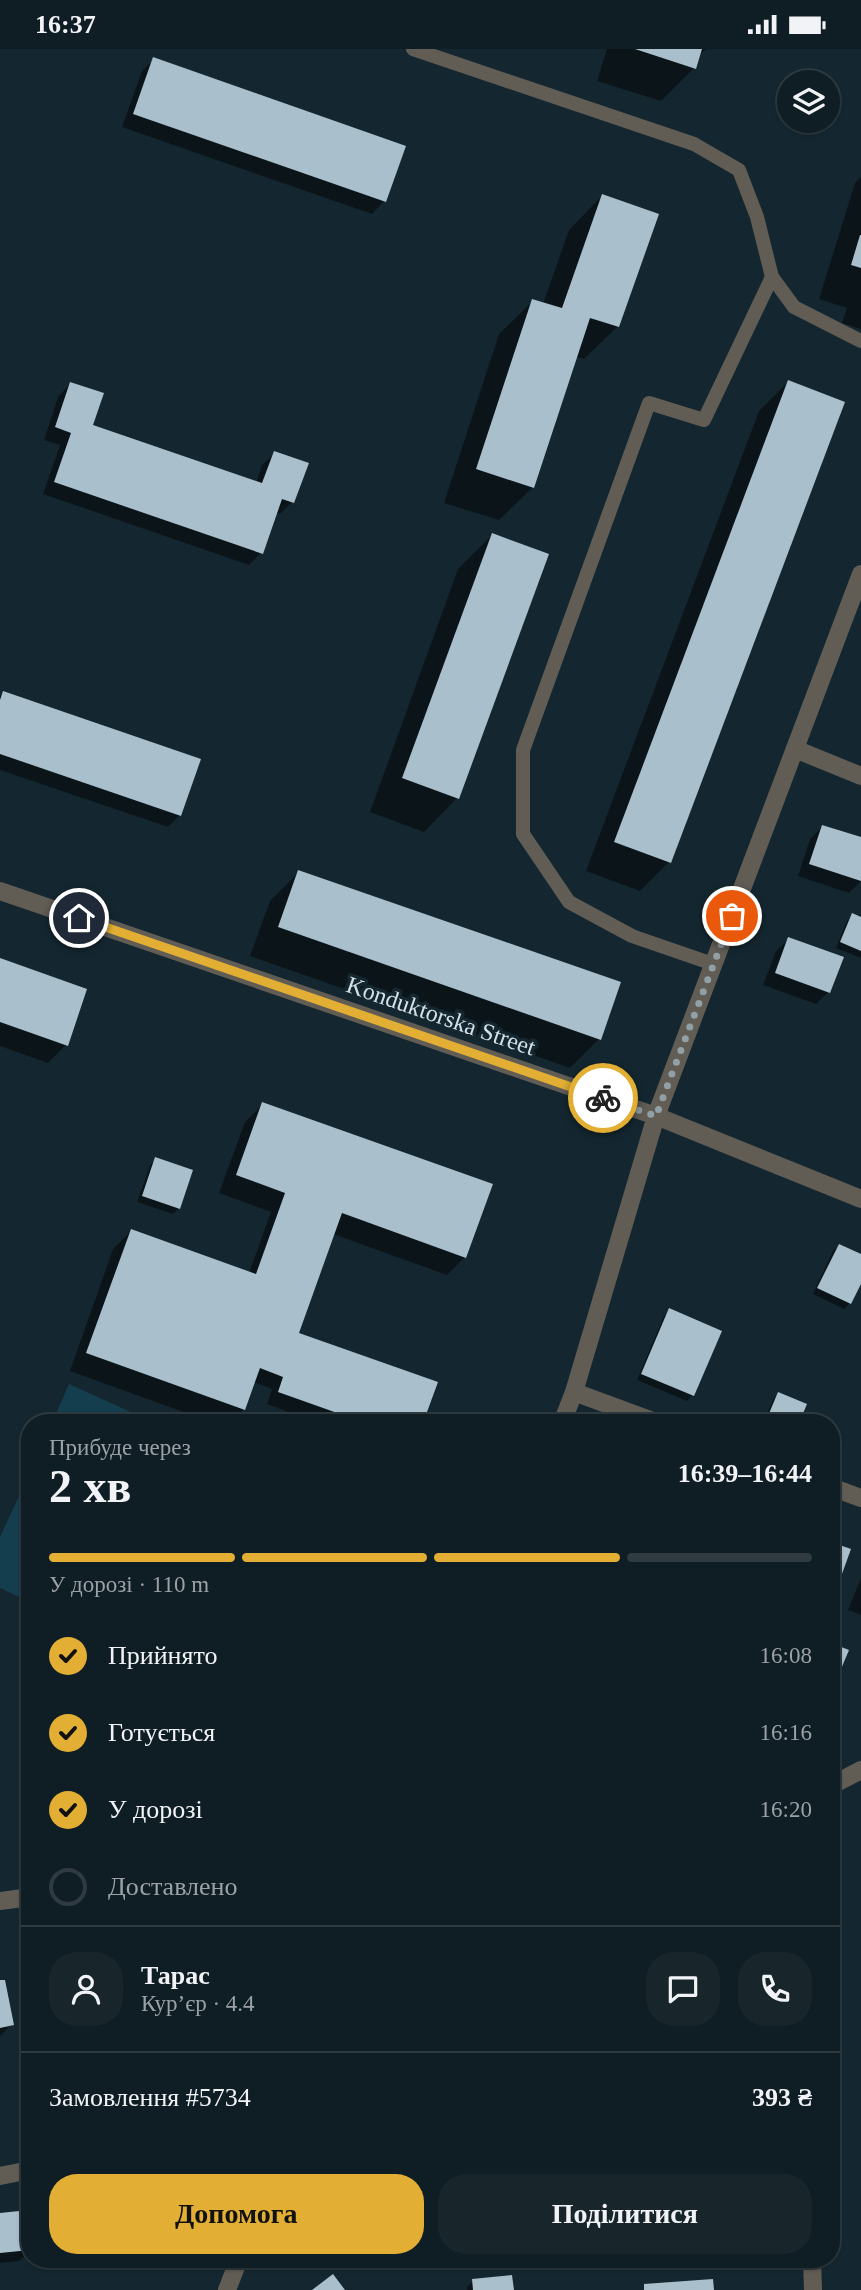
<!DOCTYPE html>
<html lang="uk">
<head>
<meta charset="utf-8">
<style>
  body { margin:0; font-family:"Times New Roman",serif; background:#18262c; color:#f1f3f6; height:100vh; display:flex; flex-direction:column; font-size:26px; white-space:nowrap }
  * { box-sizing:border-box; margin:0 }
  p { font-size:23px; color:#9ba2a6 }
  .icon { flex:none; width:38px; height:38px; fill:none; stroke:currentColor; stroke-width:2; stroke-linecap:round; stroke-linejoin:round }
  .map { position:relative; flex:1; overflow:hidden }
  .drawer { position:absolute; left:21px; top:1365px; width:819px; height:854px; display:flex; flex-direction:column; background:#0f1d24; border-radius:28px; box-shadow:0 2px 5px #0004,0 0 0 2px #2f3b41 }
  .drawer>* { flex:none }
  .buttons { position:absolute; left:777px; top:21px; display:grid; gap:14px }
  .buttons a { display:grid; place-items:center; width:63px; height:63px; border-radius:50%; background:#0f1d24; box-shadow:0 2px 5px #0004,0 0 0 2px #2f3b41; font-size:35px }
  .pin { position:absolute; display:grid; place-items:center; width:60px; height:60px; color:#fff; margin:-30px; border:4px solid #fff; border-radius:50%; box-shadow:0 2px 7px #0007 }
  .courier { position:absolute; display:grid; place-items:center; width:70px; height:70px; margin:-35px; border:5px solid #e2af34; border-radius:50%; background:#fff; color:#222; box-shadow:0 2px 9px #0007 }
  .overview em { font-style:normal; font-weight:700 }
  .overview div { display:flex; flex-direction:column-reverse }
  .overview { display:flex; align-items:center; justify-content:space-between; height:119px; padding:0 28px }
  h1 { font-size:46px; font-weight:700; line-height:52px }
  .bar { display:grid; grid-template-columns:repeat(4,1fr); gap:10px 7px; align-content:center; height:84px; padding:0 28px }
  .bar i { height:9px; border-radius:5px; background:#2f3b41 }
  .bar .current { background:#e2af34 }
  .bar p { grid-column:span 4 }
  .line { display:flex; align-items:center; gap:18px; padding:0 28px; border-top:2px solid #2f3b41 }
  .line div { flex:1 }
  .round { display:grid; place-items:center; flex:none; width:74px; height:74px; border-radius:28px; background:#18262c }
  ol { padding:0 28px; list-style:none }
  li { display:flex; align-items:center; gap:21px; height:77px }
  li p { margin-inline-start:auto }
  li .icon { padding:7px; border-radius:50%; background:#e2af34; color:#111; stroke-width:4 }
  li:last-child { color:#9ba2a6 }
  li i { width:38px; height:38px; border:4px solid #2f3b41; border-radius:50% }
  .primary-button { display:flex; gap:14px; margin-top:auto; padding:14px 28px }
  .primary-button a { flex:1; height:80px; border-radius:28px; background:#e2af34; color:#111; font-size:28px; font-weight:700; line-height:80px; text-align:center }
  .primary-button a+a { background:#18262c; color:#f1f3f6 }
  .status { display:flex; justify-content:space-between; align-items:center; height:49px; padding:0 35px; background:#0f1d24; direction:ltr }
  .status svg { height:19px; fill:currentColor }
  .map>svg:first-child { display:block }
  .green { fill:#143d4e }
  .shadow { fill:#0007 }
  .building { fill:#a9bfcb }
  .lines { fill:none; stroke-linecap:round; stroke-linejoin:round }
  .lane { stroke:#615d55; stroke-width:14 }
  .street { stroke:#615d55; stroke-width:18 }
  .done { stroke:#91a0a6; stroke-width:7; stroke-dasharray:0 12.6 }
  .route { stroke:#e2af34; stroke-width:9 }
  .labels { text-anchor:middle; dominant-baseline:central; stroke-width:7; stroke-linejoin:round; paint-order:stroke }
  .street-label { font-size:24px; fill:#d5e1e6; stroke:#142730 }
</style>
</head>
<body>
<div class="status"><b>16:37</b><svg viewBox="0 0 49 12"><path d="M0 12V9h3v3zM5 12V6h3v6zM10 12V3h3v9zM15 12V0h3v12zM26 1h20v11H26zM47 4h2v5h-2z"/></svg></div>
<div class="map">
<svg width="861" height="2241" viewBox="0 0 861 2241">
  <rect width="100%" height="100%" fill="#142730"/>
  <g class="green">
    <path d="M 69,1335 L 155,1374 L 52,1374 Z"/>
    <path d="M 30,1423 L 30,1553 L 0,1539 L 0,1488 Z"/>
  </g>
  <g class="shadow">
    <path d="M 607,0 L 706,0 L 697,9 L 694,19 L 661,52 L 597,32 Z"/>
    <path d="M 154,10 L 404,98 L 384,152 L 372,165 L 122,78 L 142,22 Z"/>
    <path d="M 861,128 L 861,280 L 842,274 L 847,259 L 819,250 L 855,134 Z"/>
    <path d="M 602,147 L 618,277 L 584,310 L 576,308 L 533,438 L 499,471 L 444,454 L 499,285 L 533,252 L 543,255 L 569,181 Z"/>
    <path d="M 788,333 L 843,354 L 669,813 L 640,842 L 586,822 L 759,362 Z"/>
    <path d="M 70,335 L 91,377 L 256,434 L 262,416 L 275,404 L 292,453 L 280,465 L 275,464 L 261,504 L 249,516 L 43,445 L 60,396 L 44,391 L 58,348 Z"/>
    <path d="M 492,486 L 457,749 L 424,783 L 370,763 L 458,520 Z"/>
    <path d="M 4,644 L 180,766 L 168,778 L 0,721 L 0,647 Z"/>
    <path d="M 822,778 L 861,790 L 861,832 L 849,844 L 798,827 L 810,790 Z"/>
    <path d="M 299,823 L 599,990 L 570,1019 L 250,907 L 270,852 Z"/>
    <path d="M 853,866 L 861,870 L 861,909 L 836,899 L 847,872 Z"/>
    <path d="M 789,890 L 829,943 L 816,955 L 763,936 L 776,902 Z"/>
    <path d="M 0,911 L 66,996 L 48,1014 L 0,997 Z"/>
    <path d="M 263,1055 L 465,1208 L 447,1226 L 333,1185 L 297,1285 L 422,1374 L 318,1374 L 267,1355 L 272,1340 L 253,1333 L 244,1360 L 230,1374 L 214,1374 L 70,1322 L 113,1200 L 131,1182 L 249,1224 L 271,1163 L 219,1144 L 245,1073 Z"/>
    <path d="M 156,1110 L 179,1159 L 173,1165 L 137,1153 L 150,1116 Z"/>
    <path d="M 839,1197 L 861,1207 L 861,1231 L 850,1254 L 844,1260 L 813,1245 L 833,1202 Z"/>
    <path d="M 670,1261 L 719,1283 L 692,1346 L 687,1352 L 637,1331 L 664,1267 Z"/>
    <path d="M 778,1345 L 797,1374 L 763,1374 L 773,1351 Z"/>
    <path d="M 861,1529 L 861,1566 L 848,1561 Z"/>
    <path d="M 0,1933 L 12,1975 L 0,1987 Z"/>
    <path d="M 28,2163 L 30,2202 L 19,2212 L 0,2214 L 0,2166 Z"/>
    <path d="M 129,2210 L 170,2210 L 167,2213 L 129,2213 Z"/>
    <path d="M 473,2232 L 512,2241 L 467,2241 L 467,2238 Z"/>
  </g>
  <g class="building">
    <path d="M 635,0 L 702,0 L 696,20 Z"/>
    <path d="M 153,8 L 406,97 L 386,153 L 133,65 Z"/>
    <path d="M 602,145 L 659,165 L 619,278 L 590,269 L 534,439 L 476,420 L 532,250 L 562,259 Z"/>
    <path d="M 860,186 L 861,186 L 861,219 L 851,216 Z"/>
    <path d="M 788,331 L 845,353 L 671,814 L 614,793 Z"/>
    <path d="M 70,333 L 104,344 L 93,376 L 262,434 L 274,402 L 309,414 L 294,454 L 282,450 L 263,505 L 54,433 L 71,384 L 55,378 Z"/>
    <path d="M 492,484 L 549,505 L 459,750 L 402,729 Z"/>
    <path d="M 3,642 L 201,710 L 181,767 L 0,705 L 0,651 Z"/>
    <path d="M 822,776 L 861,788 L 861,832 L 809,815 Z"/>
    <path d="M 298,821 L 621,933 L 601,991 L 278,878 Z"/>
    <path d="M 852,864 L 861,868 L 861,902 L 840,893 Z"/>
    <path d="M 788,888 L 844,908 L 830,944 L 775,924 Z"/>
    <path d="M 0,909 L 87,940 L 68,997 L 0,973 Z"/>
    <path d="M 262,1053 L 493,1135 L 466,1209 L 342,1164 L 299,1284 L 438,1333 L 423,1374 L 337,1374 L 340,1365 L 278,1343 L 283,1328 L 260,1319 L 245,1361 L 86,1304 L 131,1180 L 256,1225 L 285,1144 L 236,1126 Z"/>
    <path d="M 155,1108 L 193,1121 L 180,1160 L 142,1147 Z"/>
    <path d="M 839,1195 L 861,1205 L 861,1235 L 851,1255 L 817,1239 Z"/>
    <path d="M 669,1259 L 722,1282 L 694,1347 L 641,1325 Z"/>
    <path d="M 778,1343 L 807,1355 L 799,1374 L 765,1374 Z"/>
    <path d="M 831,1493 L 851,1500 L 834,1547 L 831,1546 Z"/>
    <path d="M 831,1594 L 849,1601 L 836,1632 L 831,1630 Z"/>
    <path d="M 0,1931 L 5,1931 L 14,1976 L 0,1979 Z"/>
    <path d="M 29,2161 L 30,2201 L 0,2204 L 0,2164 Z"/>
    <path d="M 333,2225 L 345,2241 L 312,2241 Z"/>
    <path d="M 512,2226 L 514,2241 L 473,2241 L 472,2230 Z"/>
    <path d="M 713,2230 L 714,2241 L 644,2241 L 644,2235 Z"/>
  </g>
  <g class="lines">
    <g class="lane">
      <path d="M 413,0 L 694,95 L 739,121 L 757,168 L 772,228 L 794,258 L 861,292"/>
      <path d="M 713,915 L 632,887 L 569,853 L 523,785 L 523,701 L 649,354 L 704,371 L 772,228"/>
    </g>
    <g class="street">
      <path d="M 795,700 L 861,727"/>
      <path d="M 0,842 L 656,1067 L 861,1150"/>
      <path d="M 574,1343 L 658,1374"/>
      <path d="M 562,1374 L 574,1343 L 656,1067 L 861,525"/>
      <path d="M 831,1438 L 861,1449"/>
      <path d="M 831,1739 L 838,1733 L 861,1721"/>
      <path d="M 0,1852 L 30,1848"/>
      <path d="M 0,2127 L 30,2121"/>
      <path d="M 812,2210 L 813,2241"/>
      <path d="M 227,2241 L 239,2210"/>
    </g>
  </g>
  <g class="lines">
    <path class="done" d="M 603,1049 L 656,1067 L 732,867"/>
    <path class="route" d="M 79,869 L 603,1049"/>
  </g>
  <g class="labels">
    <g class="street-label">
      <text transform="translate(441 967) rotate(19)">Konduktorska Street</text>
    </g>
  </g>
</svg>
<div class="buttons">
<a><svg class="icon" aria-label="layers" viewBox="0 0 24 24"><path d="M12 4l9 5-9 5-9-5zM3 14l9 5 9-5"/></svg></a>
</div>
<div class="pin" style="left:732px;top:867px;background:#ea580c"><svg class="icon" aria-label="bag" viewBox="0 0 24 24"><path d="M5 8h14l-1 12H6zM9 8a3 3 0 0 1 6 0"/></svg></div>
<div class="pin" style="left:79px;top:869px;background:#1f2937"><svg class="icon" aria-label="home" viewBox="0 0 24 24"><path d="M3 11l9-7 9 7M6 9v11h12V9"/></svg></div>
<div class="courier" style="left:603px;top:1049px"><svg class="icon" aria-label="bike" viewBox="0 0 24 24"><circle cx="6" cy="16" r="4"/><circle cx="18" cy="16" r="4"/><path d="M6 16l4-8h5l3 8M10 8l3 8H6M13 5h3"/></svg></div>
<section class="drawer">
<div class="overview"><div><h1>2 хв</h1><p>Прибуде через</p></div><em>16:39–16:44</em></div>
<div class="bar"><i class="current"></i><i class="current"></i><i class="current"></i><i></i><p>У дорозі · 110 m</p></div>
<ol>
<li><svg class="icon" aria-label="check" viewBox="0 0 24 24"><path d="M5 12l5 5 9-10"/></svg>Прийнято<p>16:08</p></li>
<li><svg class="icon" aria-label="check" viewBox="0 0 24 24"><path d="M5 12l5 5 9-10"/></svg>Готується<p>16:16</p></li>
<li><svg class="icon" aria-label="check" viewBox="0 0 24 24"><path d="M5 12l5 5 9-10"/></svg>У дорозі<p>16:20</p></li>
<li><i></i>Доставлено</li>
</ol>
<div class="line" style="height:126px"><a class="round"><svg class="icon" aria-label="person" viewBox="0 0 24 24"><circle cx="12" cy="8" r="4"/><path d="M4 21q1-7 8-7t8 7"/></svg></a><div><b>Тарас</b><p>Кур’єр · 4.4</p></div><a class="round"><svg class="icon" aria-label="chat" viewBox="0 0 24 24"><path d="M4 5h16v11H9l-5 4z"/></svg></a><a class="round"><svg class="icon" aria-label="phone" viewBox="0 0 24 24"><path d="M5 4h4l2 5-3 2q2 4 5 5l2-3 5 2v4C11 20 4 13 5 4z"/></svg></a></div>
<div class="line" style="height:91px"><div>Замовлення #5734</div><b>393 ₴</b></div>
<div class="primary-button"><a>Допомога</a><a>Поділитися</a></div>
</section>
</div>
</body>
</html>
